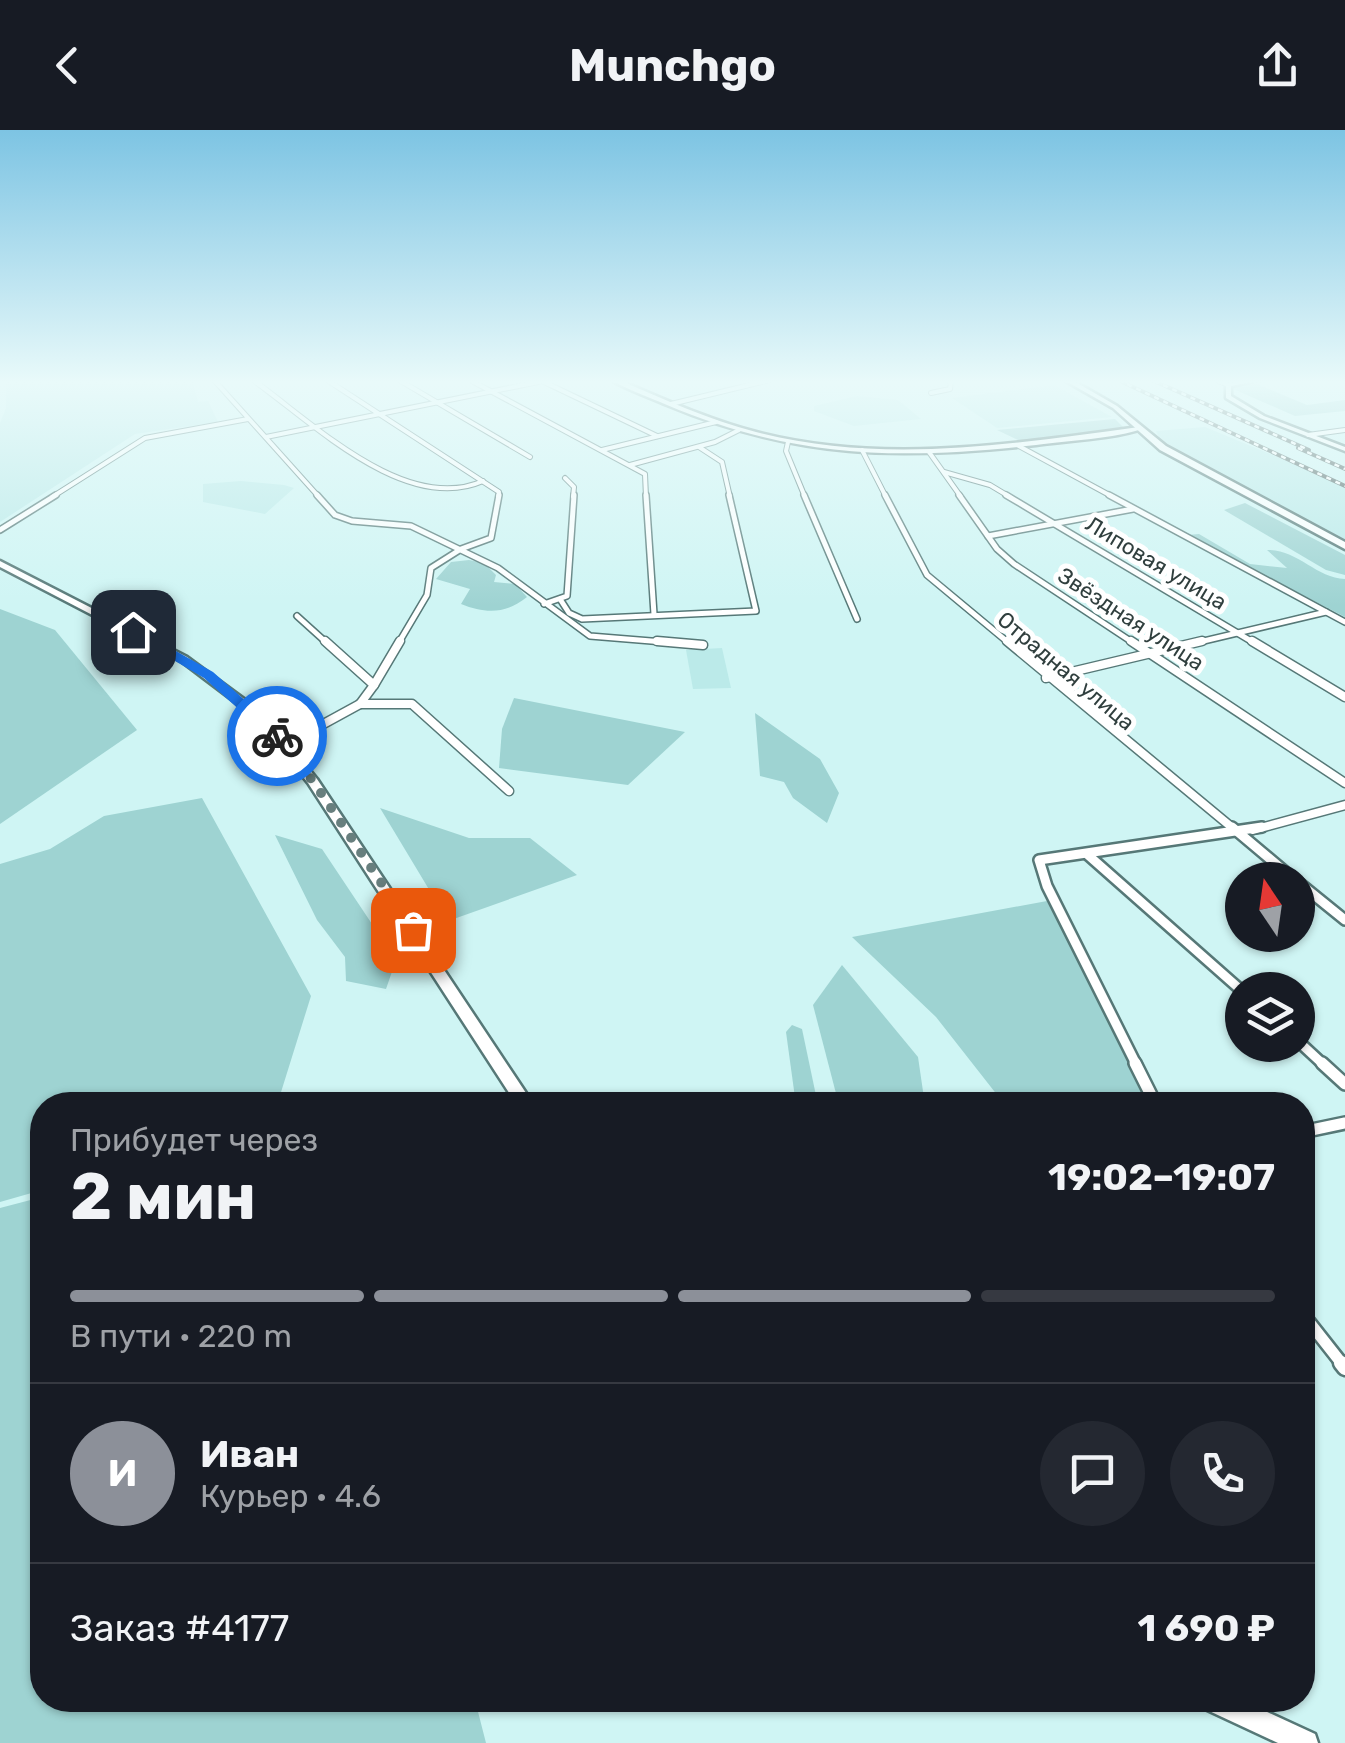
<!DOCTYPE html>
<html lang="ru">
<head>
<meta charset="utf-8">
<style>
  body { margin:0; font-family:Rubik,sans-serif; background:#242831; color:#f1f3f6; height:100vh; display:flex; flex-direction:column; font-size:38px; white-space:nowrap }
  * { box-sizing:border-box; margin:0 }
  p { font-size:32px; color:#9ea1a6 }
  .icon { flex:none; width:55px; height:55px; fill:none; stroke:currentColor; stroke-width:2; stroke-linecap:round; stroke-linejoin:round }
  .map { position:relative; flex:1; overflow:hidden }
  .side { position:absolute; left:30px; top:962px; width:1285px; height:620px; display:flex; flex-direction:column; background:#171b24; border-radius:40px; box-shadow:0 2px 8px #0004 }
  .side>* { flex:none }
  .needle { width:65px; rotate:347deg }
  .fabs { position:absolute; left:1225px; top:732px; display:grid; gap:20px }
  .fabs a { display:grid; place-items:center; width:90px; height:90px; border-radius:50%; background:#171b24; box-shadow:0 2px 8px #0004; font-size:50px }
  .pin { position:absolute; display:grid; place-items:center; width:85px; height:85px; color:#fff; margin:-42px; border-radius:20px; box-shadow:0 5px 15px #0006 }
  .courier { position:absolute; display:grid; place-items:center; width:100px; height:100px; margin:-50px; border:8px solid #1a73e8; border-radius:50%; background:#fff; color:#222; box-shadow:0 2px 12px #0007 }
  .head em { font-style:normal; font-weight:700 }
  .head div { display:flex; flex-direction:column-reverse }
  .head { display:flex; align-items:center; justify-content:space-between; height:170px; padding:0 40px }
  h1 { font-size:65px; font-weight:700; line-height:75px }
  .bar { display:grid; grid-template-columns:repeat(4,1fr); gap:15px 10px; align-content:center; height:120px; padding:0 40px }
  .bar i { height:12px; border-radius:8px; background:#363941 }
  .bar .active { background:#8c9099 }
  .bar p { grid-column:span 4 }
  .line { display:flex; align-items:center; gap:25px; padding:0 40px; border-top:2px solid #363941 }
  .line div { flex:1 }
  .round { display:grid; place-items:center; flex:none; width:105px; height:105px; border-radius:52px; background:#242831 }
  header { display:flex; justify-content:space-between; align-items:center; height:130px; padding:0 40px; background:#171b24; font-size:45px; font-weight:700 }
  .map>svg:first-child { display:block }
  .built { fill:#bbeae9 }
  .green { fill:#9ed3d2 }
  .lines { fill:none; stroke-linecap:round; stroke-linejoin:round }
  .street-far5-casing { stroke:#567877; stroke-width:6 }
  .street-far4-casing { stroke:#567877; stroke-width:8 }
  .street-far3-casing { stroke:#567877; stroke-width:11 }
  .street-far2-casing { stroke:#567877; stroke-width:14 }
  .street-far1-casing { stroke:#567877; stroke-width:16 }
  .street-casing { stroke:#567877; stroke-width:19 }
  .secondary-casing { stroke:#567877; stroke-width:5 }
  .primary-casing { stroke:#567877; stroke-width:5 }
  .street-far5 { stroke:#fff; stroke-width:4 }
  .street-far4 { stroke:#fff; stroke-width:5 }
  .street-far3 { stroke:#fff; stroke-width:8 }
  .street-far2 { stroke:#fff; stroke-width:9 }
  .street-far1 { stroke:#fff; stroke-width:11 }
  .street { stroke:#fff; stroke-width:14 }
  .secondary { fill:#fff; fill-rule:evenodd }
  .primary { fill:#fff; fill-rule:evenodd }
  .rail-casing { stroke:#4d605f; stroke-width:4 }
  .rail { stroke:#fff; stroke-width:2.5; stroke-dasharray:5; stroke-linecap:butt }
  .route { fill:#1a73e8 }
  .done { stroke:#687f7e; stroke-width:10; stroke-dasharray:0 18 }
  .labels { text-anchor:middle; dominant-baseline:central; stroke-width:10; stroke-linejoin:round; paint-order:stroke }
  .far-street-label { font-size:22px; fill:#303f3e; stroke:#fff }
</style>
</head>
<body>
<header><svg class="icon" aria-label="back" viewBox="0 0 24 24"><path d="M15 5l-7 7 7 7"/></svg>Munchgo<svg class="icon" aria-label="share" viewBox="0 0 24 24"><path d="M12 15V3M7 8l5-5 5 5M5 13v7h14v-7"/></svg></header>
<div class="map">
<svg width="1345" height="1613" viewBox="0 0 1345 1613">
  <rect width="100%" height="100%" fill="#cff5f4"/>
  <g class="built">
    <path d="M 6,250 L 192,250 L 198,272 L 208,271 L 218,292 L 135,304 L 0,392 L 0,293 L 6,278 Z"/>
    <path d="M 1054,255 L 1112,287 L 997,298 L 952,268 Z"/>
    <path d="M 857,266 L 898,270 L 921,289 L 854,296 L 814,281 L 814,276 Z"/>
    <path d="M 1205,297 L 1345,355 L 1345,412 L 1163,316 L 1156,301 Z"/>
    <path d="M 241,351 L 284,355 L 294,358 L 265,384 L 203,372 L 203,354 Z"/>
    <path d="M 722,518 L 731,558 L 693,559 L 686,520 Z"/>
  </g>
  <g class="green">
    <path d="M 1257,254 L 1307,275 L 1345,270 L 1345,281 L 1295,286 L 1231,258 Z"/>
    <path d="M 1115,289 L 1123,297 L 1022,312 L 997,300 Z"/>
    <path d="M 1245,373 L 1345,425 L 1345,445 L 1326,440 L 1224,380 Z"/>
    <path d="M 1199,404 L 1250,434 L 1287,438 L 1267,420 C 1297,419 1316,448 1345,449 L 1345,487 L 1187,405 Z"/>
    <path d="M 469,430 L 484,433 L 496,445 L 494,452 L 515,454 L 527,467 C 506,484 486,484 461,474 L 470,459 L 436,449 L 451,432 Z"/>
    <path d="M 0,479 L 55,500 L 137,600 L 0,694 Z"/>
    <path d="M 514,568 L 685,602 L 628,655 L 499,638 L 502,599 Z"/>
    <path d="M 755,583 L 820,629 L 839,663 L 827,693 L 793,668 L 784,652 L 760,646 Z"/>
    <path d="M 202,668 L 311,866 L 277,975 L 42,975 L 42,1060 L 0,1072 L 0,734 L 50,719 L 104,686 Z"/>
    <path d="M 380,678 L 469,708 L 530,708 L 577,745 L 448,791 Z"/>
    <path d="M 275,705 L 322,719 L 396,830 L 386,859 L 346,851 L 345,827 L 317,790 Z"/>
    <path d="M 1047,771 L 1158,975 L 1005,975 L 936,887 L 852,807 Z"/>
    <path d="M 842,835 L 918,927 L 925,975 L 839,975 L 813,875 Z"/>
    <path d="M 792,895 L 802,899 L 818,975 L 796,975 L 786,902 Z"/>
    <path d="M 42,1067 L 42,1570 L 475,1570 L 486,1613 L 0,1613 L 0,1078 Z"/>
  </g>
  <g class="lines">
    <g class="street-far5-casing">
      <g id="street-far5">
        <path d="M 214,250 L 319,367"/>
        <path d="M 253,250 C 313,293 406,385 483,351"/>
        <path d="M 327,250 L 499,362 L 498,367"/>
        <path d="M 399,250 L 530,327"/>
        <path d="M 470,250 L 645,344 L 646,367"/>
        <path d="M 1216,250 L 1228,255"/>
        <path d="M 542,251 L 657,306"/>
        <path d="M 931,263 L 950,259 L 951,250"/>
        <path d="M 671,274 L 770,250"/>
        <path d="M 1308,305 L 1345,300"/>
        <path d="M 266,307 L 548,250"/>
        <path d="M 788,312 L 786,321 L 805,367"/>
        <path d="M 1017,315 L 1113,367"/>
        <path d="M 699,317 L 722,332 L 730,367"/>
        <path d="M 602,320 L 716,292"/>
        <path d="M 862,320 L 886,367"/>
        <path d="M 929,322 L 961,367"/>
        <path d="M 630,335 L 715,312 L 739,300"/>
        <path d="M 944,342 L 990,355 L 1010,367"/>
        <path d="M 565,348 L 574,357 L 573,367"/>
        <path d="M 52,367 L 145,308 L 248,289"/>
      </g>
    </g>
    <g class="street-far4-casing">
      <g id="street-far4">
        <path d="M 317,365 L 335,385 L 352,391 L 411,396 L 498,438 L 590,506 L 688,514"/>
        <path d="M 646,365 L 654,484"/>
        <path d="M 804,365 L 857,489"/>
        <path d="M 885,365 L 927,445 L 1010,514"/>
        <path d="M 959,365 L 997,419 L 1014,434 L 1135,514"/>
        <path d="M 1006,365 L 1256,514"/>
        <path d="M 1109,365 L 1345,492"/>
        <path d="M 0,400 L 56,365"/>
        <path d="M 988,406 L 1133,379"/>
        <path d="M 560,469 L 569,483 L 582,489 L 756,481 L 729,365"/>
        <path d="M 544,474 L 567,466 L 574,365"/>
        <path d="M 297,486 L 328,514"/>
        <path d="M 398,514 L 427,465 L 431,438 L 461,419 L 491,408 L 499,365"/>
        <path d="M 1191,514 L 1326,482"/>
      </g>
    </g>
    <g class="street-far3-casing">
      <g id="street-far3">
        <path d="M 325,511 L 374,555 L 360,574 L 412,574 L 509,661"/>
        <path d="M 657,511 L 703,515"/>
        <path d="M 1007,511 L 1235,700"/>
        <path d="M 1131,511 L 1345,653"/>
        <path d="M 1252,511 L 1345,567"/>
        <path d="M 1046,548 L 1202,511"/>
        <path d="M 374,555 L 400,511"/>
        <path d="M 285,615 L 360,574"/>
        <path d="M 1253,700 L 1345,675"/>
      </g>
    </g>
    <g class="street-far2-casing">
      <g id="street-far2">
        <path d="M 1232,697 L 1295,750"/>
        <path d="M 1088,725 L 1242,861"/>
        <path d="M 1298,752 L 1345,790"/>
        <path d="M 1298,911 L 1325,936"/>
        <path d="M 1137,936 L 1047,756 L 1039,730 L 1262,697"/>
      </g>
    </g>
    <g class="street-far1-casing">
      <g id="street-far1">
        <path d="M 1135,933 L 1156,975"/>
        <path d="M 1322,933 L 1345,954"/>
        <path d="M 1302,1002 L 1345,993"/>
        <path d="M 1302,1183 L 1343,1235"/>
      </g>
    </g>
    <g class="street-casing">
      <path id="street" d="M 1341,1233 L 1345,1238"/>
    </g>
    <g class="secondary-casing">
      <g id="secondary">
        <path d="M 611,250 L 619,250 C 664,269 709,290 756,302 C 882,335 1013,314 1139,297 L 1142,299 C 1117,308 1066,311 1036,315 C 899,330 796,329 667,275 C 649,267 628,260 611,250 Z"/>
        <path d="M 1246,250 L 1260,250 L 1231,256 L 1231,266 L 1264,286 L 1345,317 L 1345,321 L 1260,288 L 1226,268 L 1226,254 Z"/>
        <path d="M 0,431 L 187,527 L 263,583 L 317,649 L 534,975 L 517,975 L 308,653 L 255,587 L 181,531 L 0,437 Z"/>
        <path d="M 1202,1570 L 1241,1570 L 1315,1604 L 1318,1613 L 1278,1613 L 1205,1579 Z"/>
      </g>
    </g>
    <g class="primary-casing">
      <path id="primary" d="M 1064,250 L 1072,250 L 1117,276 L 1166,316 L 1345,412 L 1345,419 L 1160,320 L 1113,278 Z"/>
    </g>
    <use href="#street-far5" class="street-far5"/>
    <use href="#street-far4" class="street-far4"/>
    <use href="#street-far3" class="street-far3"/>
    <use href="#street-far2" class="street-far2"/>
    <use href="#street-far1" class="street-far1"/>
    <use href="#street" class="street"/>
    <use href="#secondary" class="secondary"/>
    <use href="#primary" class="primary"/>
    <g class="rail-casing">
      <g id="rail">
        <path d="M 1118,250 L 1345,356"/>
        <path d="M 1154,251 L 1309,320"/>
        <path d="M 1298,318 L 1345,339"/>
      </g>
    </g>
    <use href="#rail" class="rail"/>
  </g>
  <linearGradient id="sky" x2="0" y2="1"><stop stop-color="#7dc4e3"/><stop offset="0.53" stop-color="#e9fafa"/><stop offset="1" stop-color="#e9fafa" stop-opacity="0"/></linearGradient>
  <rect width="1345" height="476" fill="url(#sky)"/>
  <path class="route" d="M 129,499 L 137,499 L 213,542 L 282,603 L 282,609 L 272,609 L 204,548 L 129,504 Z"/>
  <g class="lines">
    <path class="done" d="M 277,606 L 313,651 L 413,800"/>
  </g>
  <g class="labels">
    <g class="far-street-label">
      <text transform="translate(1156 433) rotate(31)">Липовая улица</text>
      <text transform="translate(1131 489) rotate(33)">Звёздная улица</text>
      <text transform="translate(1066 541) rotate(40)">Отрадная улица</text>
    </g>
  </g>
</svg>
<div class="fabs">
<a><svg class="needle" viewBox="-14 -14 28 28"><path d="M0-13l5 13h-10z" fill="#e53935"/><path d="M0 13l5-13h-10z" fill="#9ea1a6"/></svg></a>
<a><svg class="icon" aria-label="layers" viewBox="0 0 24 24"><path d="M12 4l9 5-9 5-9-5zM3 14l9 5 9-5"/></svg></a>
</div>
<div class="pin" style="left:413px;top:800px;background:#ea580c"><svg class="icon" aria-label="bag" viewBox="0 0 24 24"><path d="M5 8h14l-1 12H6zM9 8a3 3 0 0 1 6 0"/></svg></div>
<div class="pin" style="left:133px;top:502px;background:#1f2937"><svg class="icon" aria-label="home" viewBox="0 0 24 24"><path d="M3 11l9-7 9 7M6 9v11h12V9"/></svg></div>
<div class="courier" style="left:277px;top:606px"><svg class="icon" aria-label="bike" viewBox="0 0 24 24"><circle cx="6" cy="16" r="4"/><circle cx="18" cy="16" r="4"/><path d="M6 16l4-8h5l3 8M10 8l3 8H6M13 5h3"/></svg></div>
<section class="side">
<div class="head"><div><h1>2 мин</h1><p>Прибудет через</p></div><em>19:02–19:07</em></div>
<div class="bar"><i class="active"></i><i class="active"></i><i class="active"></i><i></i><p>В пути · 220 m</p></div>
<div class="line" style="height:180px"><b class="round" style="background:#8c9099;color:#fff">И</b><div><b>Иван</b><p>Курьер · 4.6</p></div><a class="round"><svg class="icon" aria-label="chat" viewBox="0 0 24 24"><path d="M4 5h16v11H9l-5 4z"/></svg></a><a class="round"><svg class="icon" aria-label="phone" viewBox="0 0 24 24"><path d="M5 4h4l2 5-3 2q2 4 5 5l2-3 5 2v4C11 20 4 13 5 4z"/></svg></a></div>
<div class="line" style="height:130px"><div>Заказ #4177</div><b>1 690 ₽</b></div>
</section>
</div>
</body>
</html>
